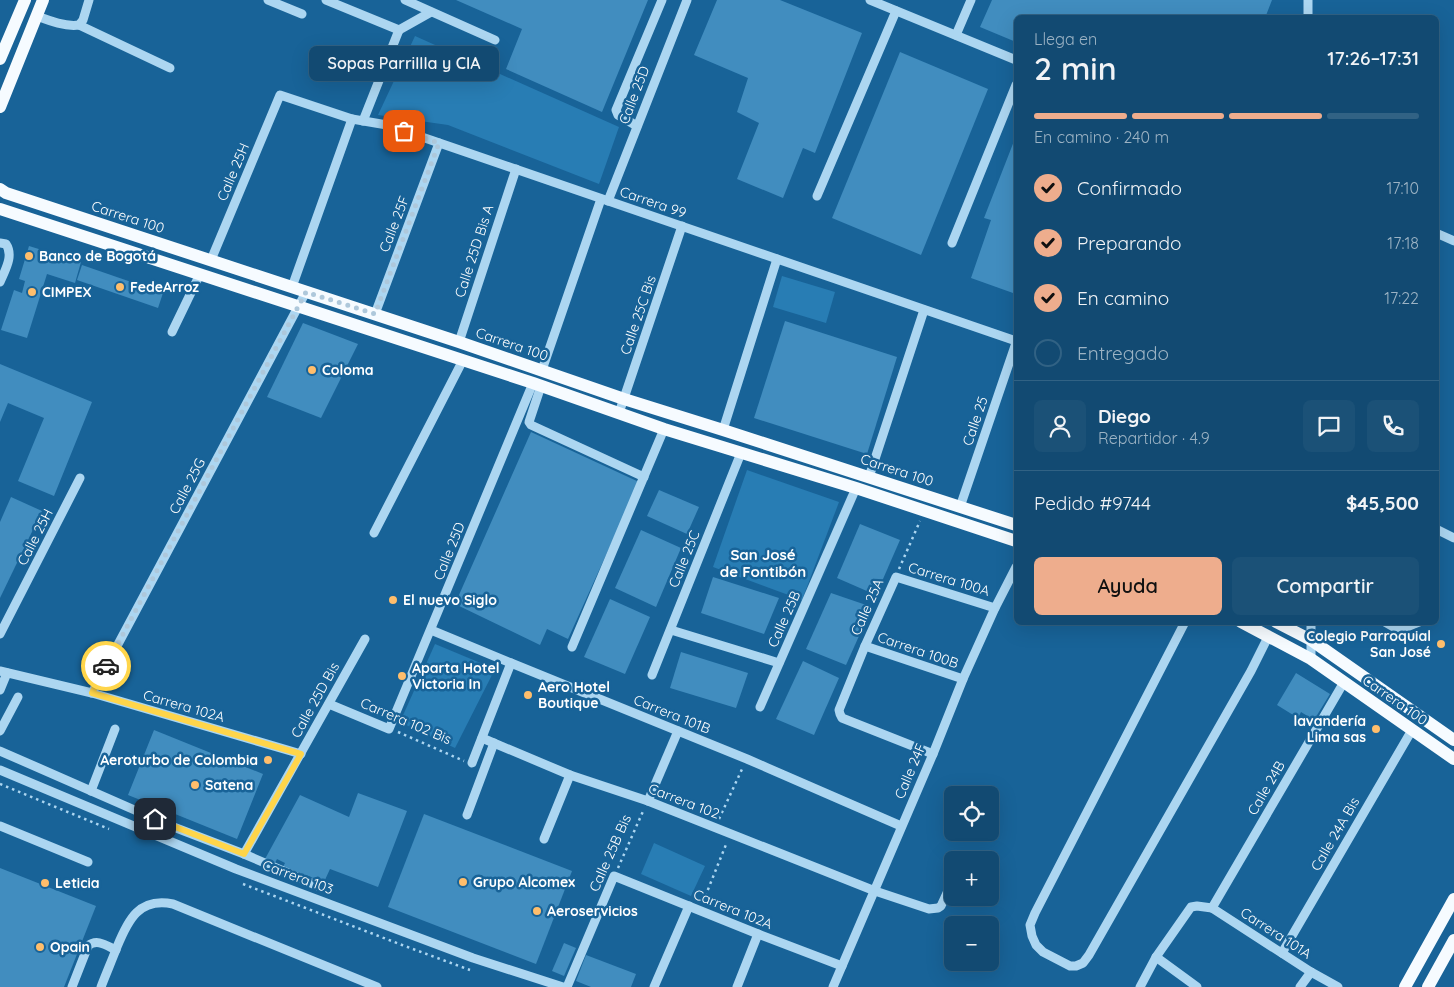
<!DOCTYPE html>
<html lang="es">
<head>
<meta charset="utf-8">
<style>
  body { margin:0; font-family:Quicksand,sans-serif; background:#1b5177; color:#f1f3f6; height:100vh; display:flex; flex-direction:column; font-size:19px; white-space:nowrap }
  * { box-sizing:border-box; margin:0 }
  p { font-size:16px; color:#9cb3c4 }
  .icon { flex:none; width:28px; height:28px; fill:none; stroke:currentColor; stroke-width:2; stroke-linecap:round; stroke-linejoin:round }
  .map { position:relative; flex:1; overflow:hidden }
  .drawer { position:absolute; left:1014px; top:15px; width:425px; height:610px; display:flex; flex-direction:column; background:#124a72; border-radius:8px; box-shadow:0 5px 20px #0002,0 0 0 1px #316284 }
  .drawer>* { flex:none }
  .tools { position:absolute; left:944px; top:786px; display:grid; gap:10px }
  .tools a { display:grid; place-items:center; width:55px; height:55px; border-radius:8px; background:#124a72; box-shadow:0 5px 20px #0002,0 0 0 1px #316284; font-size:25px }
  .pin { position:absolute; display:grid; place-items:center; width:42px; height:42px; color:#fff; margin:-21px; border-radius:10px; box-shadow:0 2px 8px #0006 }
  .courier { position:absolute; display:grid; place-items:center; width:50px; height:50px; margin:-25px; border:4px solid #ffd54a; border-radius:50%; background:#fff; color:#222; box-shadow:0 1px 6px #0007 }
  .bubble { position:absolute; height:35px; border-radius:8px; background:#124a72; box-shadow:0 5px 20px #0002,0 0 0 1px #316284; font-size:16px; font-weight:600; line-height:35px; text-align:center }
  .headline em { font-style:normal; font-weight:600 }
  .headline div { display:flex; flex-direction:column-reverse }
  .headline { display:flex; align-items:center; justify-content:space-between; height:85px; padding:0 20px }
  h1 { font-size:32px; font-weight:600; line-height:38px }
  .bar { display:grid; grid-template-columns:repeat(4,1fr); gap:8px 5px; align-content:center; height:60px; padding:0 20px }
  .bar i { height:6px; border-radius:4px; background:#316284 }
  .bar .selected { background:#eead8d }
  .bar p { grid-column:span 4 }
  .line { display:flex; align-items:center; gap:12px; padding:0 20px; border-top:1px solid #316284 }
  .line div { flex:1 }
  .round { display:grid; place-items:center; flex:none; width:52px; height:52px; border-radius:8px; background:#1b5177 }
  ol { padding:0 20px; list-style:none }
  li { display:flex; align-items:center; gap:15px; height:55px }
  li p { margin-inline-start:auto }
  li .icon { padding:5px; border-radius:50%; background:#eead8d; color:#111; stroke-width:4 }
  li:last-child { color:#9cb3c4 }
  li i { width:28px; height:28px; border:2px solid #316284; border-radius:50% }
  .primary-button { display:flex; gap:10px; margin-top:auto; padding:10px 20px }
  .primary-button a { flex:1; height:58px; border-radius:8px; background:#eead8d; color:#111; font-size:20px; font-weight:600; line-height:58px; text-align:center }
  .primary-button a+a { background:#1b5177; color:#f1f3f6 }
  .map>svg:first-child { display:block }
  .green { fill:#287db4 }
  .building { fill:#418dbf }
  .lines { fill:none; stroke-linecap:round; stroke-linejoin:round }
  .path { stroke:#acd6f1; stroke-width:2.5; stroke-dasharray:2.5 4; stroke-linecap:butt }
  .minor { stroke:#acd6f1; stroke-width:9 }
  .major { stroke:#f6fbff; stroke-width:12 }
  .done { stroke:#aec8db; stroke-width:5; stroke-dasharray:0 9 }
  .route { stroke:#ffd54a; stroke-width:6 }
  .poi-dot { fill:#ffbe6c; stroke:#186398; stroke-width:2 }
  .labels { text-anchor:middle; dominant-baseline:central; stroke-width:5; stroke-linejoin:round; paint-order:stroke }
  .street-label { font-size:14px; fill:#fff; stroke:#186398 }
  .poi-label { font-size:14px; font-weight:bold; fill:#fff; stroke:#186398; text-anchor:start }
  .neighbourhood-label { font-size:15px; font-weight:bold; fill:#fff; stroke:#186398 }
</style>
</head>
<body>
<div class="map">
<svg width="1454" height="987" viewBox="0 0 1454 987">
  <rect width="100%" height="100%" fill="#186398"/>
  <g class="green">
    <path d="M 415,36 L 619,127 L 599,184 L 448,125 L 378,115 Z"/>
    <path d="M 782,276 L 835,292 L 826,323 L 773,307 Z"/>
    <path d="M 747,470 L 839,502 L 802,600 L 713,567 Z"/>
    <path d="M 435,644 L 495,669 L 455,748 L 400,722 Z"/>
    <path d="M 654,843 L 705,866 L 691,896 L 641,874 Z"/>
  </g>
  <g class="building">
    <path d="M 456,0 L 648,0 L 602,112 L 506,69 L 522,29 Z"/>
    <path d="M 717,0 L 780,0 L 862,33 L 815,153 L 803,148 L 783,198 L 737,179 L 759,123 L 737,112 L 748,78 L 694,55 Z"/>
    <path d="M 992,0 L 1272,0 L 1265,18 L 1016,18 L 1016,42 L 980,27 Z"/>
    <path d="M 900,52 L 988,89 L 921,255 L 832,218 Z"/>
    <path d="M 1016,136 L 1016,286 L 1013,293 L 971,278 L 991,220 L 984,218 Z"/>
    <path d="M 29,246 L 81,262 L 75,283 L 47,274 L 27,338 L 1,330 L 14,290 L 22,293 L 25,281 L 19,279 Z"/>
    <path d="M 82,265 L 163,293 L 158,308 L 77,280 Z"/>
    <path d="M 785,321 L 897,357 L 867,454 L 754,418 Z"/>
    <path d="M 303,323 L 358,344 L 321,418 L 267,397 Z"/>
    <path d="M 0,364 L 92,402 L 54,496 L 18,481 L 44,418 L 8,403 L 0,422 Z"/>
    <path d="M 531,432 L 639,482 L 568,639 L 547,629 L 540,645 L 455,604 Z"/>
    <path d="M 659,490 L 699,507 L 687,534 L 647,516 Z"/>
    <path d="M 11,497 L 42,511 L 0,598 L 0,522 Z"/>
    <path d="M 860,524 L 900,540 L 876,595 L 837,578 Z"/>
    <path d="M 641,530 L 681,548 L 656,607 L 615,588 Z"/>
    <path d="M 713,577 L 779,598 L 764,634 L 701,613 Z"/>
    <path d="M 831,593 L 872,607 L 846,665 L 806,649 Z"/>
    <path d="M 610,599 L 650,617 L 625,674 L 584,657 Z"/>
    <path d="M 681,652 L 748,673 L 736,708 L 670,688 Z"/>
    <path d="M 803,661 L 839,678 L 814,735 L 776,719 Z"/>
    <path d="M 1296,673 L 1330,694 L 1314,720 L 1301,712 L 1298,718 L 1277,705 Z"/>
    <path d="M 154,730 L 263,774 L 237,839 L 128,795 Z"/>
    <path d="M 358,793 L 407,811 L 378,887 L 330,869 L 324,882 L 283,867 L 285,863 L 277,859 L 275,863 L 265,859 L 300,795 L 349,817 Z"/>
    <path d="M 424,814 L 572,871 L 536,964 L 388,907 Z"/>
    <path d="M 0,868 L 96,906 L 64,987 L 0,987 Z"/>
    <path d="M 564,943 L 576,948 L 564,976 L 552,971 Z"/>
    <path d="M 586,955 L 636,974 L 631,987 L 591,987 L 576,981 Z"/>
  </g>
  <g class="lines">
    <g class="path">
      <path d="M 899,569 L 920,521"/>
      <path d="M 398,732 L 464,761"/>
      <path d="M 0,784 L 109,829"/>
      <path d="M 719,819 L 743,767"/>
      <path d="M 618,868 L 644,809"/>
      <path d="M 243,884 L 402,945 L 470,970"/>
      <path d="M 703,902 L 727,842"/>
    </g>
    <g class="minor">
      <path d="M 268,0 L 302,14"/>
      <path d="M 326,0 L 399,30"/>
      <path d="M 405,0 L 495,40"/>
      <path d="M 870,0 L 1016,60"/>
      <path d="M 1308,0 L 1308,18"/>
      <path d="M 37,16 C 50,21 66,27 79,25 L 83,20 L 89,0"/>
      <path d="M 79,25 L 170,68"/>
      <path d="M 399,30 L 431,12"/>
      <path d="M 956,35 L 971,0"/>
      <path d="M 363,121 L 399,30"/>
      <path d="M 637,126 L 618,115 L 616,110 L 662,0"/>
      <path d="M 817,196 L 896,11"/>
      <path d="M 608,201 L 687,0"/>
      <path d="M 1436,233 L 1454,241"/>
      <path d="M 0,243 L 6,244 C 14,256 5,270 0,282"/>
      <path d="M 952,243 L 1016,85"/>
      <path d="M 211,260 L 280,95 L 352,119 L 387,125 L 1016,341"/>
      <path d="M 292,287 L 352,119"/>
      <path d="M 375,314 L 439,143"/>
      <path d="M 172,332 L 200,274"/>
      <path d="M 459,342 L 516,169"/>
      <path d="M 542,370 L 601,199"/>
      <path d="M 541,386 L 529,422 L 531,425 L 644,477"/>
      <path d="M 619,413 L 682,226"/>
      <path d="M 723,430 L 777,259"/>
      <path d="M 869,477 L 924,310"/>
      <path d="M 960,507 L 1016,343"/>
      <path d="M 1436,529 L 1454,538"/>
      <path d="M 374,533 L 463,360"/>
      <path d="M 1185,622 L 1035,913 L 1030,925 L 1032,936 L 1036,945 L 1043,952 L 1070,966 L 1076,966 L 1083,963 L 1089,955 L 1251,671 L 1268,637"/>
      <path d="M 1311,622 L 1311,659"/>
      <path d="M 1385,622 L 1399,630 L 1419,622"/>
      <path d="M 431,630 L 511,663 L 747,759 L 901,826"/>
      <path d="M 671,630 L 779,663"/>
      <path d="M 0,634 L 80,478"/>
      <path d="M 865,646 L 963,679"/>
      <path d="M 572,647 L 664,429"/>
      <path d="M 0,671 L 92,693 L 301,754"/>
      <path d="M 652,675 L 741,453"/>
      <path d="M 0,690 L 7,673"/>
      <path d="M 92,693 L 306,292"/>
      <path d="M 329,704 L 389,729 L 533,383"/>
      <path d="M 760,707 L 856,488"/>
      <path d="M 0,731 L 18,697"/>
      <path d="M 482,738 L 570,775 L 648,801 L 875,891 L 929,909 L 938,908 L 941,906 L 952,882"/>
      <path d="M 0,751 L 171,826 L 244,854 L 318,886"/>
      <path d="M 933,754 L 842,718 L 840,714 L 839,710 L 865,646 L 896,577 L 995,608"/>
      <path d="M 472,763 L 511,663"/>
      <path d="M 0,770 L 236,869 L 473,958 L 563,987"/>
      <path d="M 91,791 L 115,729"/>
      <path d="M 648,801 L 678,731"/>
      <path d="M 467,815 L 494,743"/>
      <path d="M 0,826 L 88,862"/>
      <path d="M 544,839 L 570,775"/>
      <path d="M 244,854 L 365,639"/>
      <path d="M 1212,908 L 1344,682"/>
      <path d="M 1282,953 L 1412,730"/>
      <path d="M 1156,957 L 1197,987"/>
      <path d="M 72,987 L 88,946 C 97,938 107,946 116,950"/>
      <path d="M 101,987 C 106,974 112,960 117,947 C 128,920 139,897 173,904 L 377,987"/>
      <path d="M 567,987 L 614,876 L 758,934 L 842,966"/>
      <path d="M 654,987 L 689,906"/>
      <path d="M 737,987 L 758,934"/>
      <path d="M 833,987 L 933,754 L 963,679 L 995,608 L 1016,567"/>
      <path d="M 1140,987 L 1156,957 L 1191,907 L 1197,906 L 1212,908 L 1311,972 L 1338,987"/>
      <path d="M 1300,987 L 1311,972"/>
    </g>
    <g class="major">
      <path d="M 0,59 L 25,0"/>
      <path d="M 0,107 L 43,0"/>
      <path d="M 0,189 L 6,193 L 459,342 L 624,399 L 723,430 L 1016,525"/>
      <path d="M 0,209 L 533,383 L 664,429 L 856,488 L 1016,541"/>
      <path d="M 1241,622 L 1311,659 L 1454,759"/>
      <path d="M 1276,622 L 1311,640 L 1454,740"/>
      <path d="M 1405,987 L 1454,899"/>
      <path d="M 1428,987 L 1454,940"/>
    </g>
  </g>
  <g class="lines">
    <path class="done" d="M 106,666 L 306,292 L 375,314 L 439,143 L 404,131"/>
    <path class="route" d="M 106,666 L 92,693 L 301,754 L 244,854 L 155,819"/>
  </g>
  <g class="poi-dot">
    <circle cx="29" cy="256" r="5"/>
    <circle cx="120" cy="287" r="5"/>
    <circle cx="32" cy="292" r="5"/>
    <circle cx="312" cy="370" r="5"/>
    <circle cx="393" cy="600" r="5"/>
    <circle cx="1441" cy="644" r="5"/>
    <circle cx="402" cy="676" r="5"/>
    <circle cx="528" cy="695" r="5"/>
    <circle cx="1376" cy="729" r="5"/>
    <circle cx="268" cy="760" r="5"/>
    <circle cx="195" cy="785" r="5"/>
    <circle cx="463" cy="882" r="5"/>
    <circle cx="45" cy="883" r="5"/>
    <circle cx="537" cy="911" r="5"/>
    <circle cx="40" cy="947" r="5"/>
  </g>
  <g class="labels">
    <g class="street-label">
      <text transform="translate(634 95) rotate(-69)">Calle 25D</text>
      <text transform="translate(233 172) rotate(-67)">Calle 25H</text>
      <text transform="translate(653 202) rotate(19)">Carrera 99</text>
      <text transform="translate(128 217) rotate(18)">Carrera 100</text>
      <text transform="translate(394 224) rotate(-69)">Calle 25F</text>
      <text transform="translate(474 251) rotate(-72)">Calle 25D Bis A</text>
      <text transform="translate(638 315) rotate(-71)">Calle 25C Bis</text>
      <text transform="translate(512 344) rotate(19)">Carrera 100</text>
      <text transform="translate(975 421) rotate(-71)">Calle 25</text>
      <text transform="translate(897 470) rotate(18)">Carrera 100</text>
      <text transform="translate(187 486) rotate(-62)">Calle 25G</text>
      <text transform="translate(35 537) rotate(-63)">Calle 25H</text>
      <text transform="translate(449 551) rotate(-68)">Calle 25D</text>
      <text transform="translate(684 559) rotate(-68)">Calle 25C</text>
      <text transform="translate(949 579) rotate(17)">Carrera 100A</text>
      <text transform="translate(867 607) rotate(-66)">Calle 25A</text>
      <text transform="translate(784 619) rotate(-66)">Calle 25B</text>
      <text transform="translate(918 650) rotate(19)">Carrera 100B</text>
      <text transform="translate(315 700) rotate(-61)">Calle 25D Bis</text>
      <text transform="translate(1395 700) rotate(35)">Carrera 100</text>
      <text transform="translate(184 706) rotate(16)">Carrera 102A</text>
      <text transform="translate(672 714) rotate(22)">Carrera 101B</text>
      <text transform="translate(406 721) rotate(23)">Carrera 102 Bis</text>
      <text transform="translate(910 771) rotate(-67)">Calle 24F</text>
      <text transform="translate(1266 788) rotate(-60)">Calle 24B</text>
      <text transform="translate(684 801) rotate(21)">Carrera 102</text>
      <text transform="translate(1335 834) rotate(-60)">Calle 24A Bis</text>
      <text transform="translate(610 853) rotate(-66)">Calle 25B Bis</text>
      <text transform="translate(298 877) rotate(20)">Carrera 103</text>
      <text transform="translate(733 909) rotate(22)">Carrera 102A</text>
      <text transform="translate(1276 933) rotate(33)">Carrera 101A</text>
    </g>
    <g class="poi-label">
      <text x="39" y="256">Banco de Bogotá</text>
      <text x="130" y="287">FedeArroz</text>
      <text x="42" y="292">CIMPEX</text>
      <text x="322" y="370">Coloma</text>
      <text x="403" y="600">El nuevo Siglo</text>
      <text x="1431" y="636" text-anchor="end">Colegio Parroquial<tspan x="1431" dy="16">San José</tspan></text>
      <text x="412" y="668">Aparta Hotel<tspan x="412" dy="16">Victoria In</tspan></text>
      <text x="538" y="687">Aero Hotel<tspan x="538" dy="16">Boutique</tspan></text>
      <text x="1366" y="721" text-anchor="end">lavandería<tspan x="1366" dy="16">Lima sas</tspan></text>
      <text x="258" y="760" text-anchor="end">Aeroturbo de Colombia</text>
      <text x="205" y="785">Satena</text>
      <text x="473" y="882">Grupo Alcomex</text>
      <text x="55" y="883">Leticia</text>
      <text x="547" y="911">Aeroservicios</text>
      <text x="50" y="947">Opain</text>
    </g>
    <g class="neighbourhood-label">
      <text x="763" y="554">San José<tspan x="763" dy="17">de Fontibón</tspan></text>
    </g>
  </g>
</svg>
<div class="tools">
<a><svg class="icon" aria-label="locate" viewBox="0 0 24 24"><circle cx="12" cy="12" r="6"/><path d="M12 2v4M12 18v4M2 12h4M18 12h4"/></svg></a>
<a>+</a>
<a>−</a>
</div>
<div class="pin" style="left:404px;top:131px;background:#ea580c"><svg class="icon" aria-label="bag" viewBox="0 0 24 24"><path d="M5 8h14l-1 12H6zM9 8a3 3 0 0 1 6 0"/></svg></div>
<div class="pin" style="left:155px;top:819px;background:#1f2937"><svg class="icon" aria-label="home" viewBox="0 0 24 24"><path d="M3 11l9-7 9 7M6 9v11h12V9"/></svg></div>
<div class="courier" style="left:106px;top:666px"><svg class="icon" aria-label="car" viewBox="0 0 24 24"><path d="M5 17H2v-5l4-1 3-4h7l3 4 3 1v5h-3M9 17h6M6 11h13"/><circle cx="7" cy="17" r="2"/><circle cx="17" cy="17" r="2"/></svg></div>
<div class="bubble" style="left:309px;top:46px;width:190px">Sopas Parrillla y CIA</div>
<section class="drawer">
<div class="headline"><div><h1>2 min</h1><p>Llega en</p></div><em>17:26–17:31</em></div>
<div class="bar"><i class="selected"></i><i class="selected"></i><i class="selected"></i><i></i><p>En camino · 240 m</p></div>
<ol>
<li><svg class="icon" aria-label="check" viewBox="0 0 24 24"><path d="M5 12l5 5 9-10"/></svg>Confirmado<p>17:10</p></li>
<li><svg class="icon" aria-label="check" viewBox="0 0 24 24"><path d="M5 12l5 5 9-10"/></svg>Preparando<p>17:18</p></li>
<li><svg class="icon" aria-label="check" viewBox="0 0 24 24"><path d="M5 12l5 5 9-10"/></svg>En camino<p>17:22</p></li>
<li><i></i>Entregado</li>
</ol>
<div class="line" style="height:90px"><a class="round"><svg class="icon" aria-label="person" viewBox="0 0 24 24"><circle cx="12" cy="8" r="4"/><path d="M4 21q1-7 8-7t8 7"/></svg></a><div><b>Diego</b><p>Repartidor · 4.9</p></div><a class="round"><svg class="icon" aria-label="chat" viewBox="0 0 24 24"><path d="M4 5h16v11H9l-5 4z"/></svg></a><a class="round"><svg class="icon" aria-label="phone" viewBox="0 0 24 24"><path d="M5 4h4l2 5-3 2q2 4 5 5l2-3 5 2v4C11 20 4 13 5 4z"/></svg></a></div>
<div class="line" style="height:65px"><div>Pedido #9744</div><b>$45,500</b></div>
<div class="primary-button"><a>Ayuda</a><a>Compartir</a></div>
</section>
</div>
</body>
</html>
